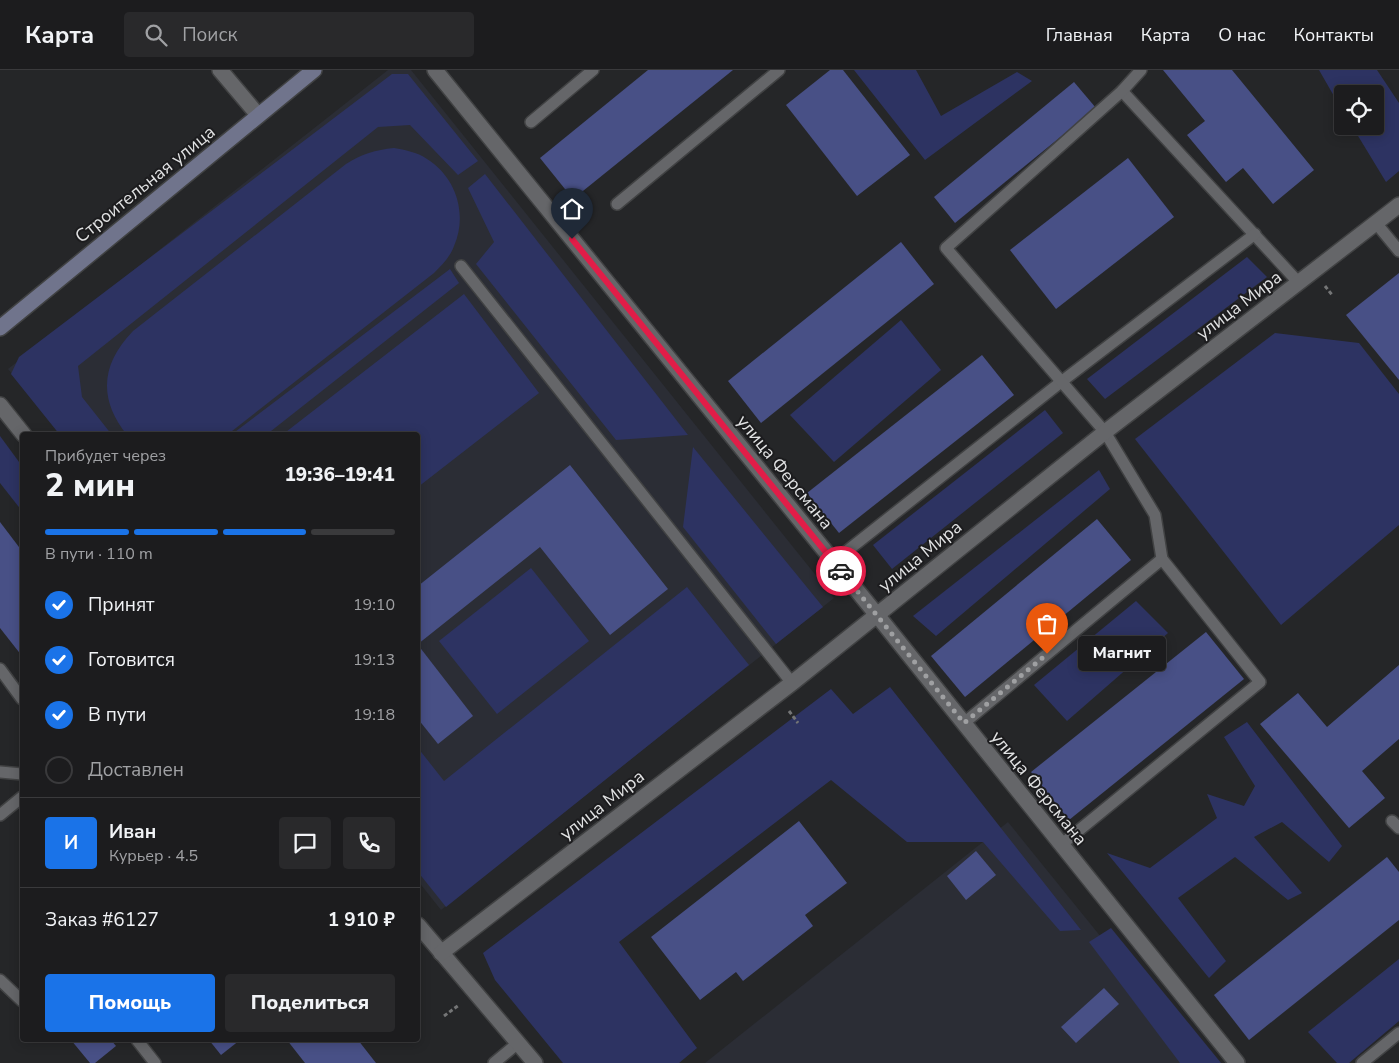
<!DOCTYPE html>
<html lang="ru">
<head>
<meta charset="utf-8">
<style>
  body { margin:0; font-family:"Nunito Sans",sans-serif; background:#29292b; color:#f1f3f6; height:100vh; display:flex; flex-direction:column; font-size:19px; white-space:nowrap }
  * { box-sizing:border-box; margin:0 }
  p { font-size:16px; color:#a0a1a4 }
  .icon { flex:none; width:28px; height:28px; fill:none; stroke:currentColor; stroke-width:2; stroke-linecap:round; stroke-linejoin:round }
  .map { position:relative; flex:1; overflow:hidden }
  .drawer { position:absolute; left:20px; top:362px; width:400px; height:610px; display:flex; flex-direction:column; background:#1c1c1e; border-radius:5px; box-shadow:0 2px 12px #0003,0 0 0 1px #3a3a3c }
  .drawer>* { flex:none }
  .buttons { position:absolute; left:1334px; top:15px; display:grid; gap:10px }
  .buttons a { display:grid; place-items:center; width:50px; height:50px; border-radius:5px; background:#1c1c1e; box-shadow:0 2px 12px #0003,0 0 0 1px #3a3a3c; font-size:25px }
  .pin { position:absolute; display:grid; place-items:center; width:42px; height:42px; color:#fff; margin:-51px -21px; border-radius:50% 50% 50% 0; rotate:-45deg; box-shadow:0 0 5px #0007 }
  .pin .icon { rotate:45deg }
  .courier { position:absolute; display:grid; place-items:center; width:50px; height:50px; margin:-25px; border:4px solid #e11d48; border-radius:50%; background:#fff; color:#222; box-shadow:0 1px 6px #0007 }
  .bubble { position:absolute; height:35px; border-radius:5px; background:#1c1c1e; box-shadow:0 2px 12px #0003,0 0 0 1px #3a3a3c; font-size:16px; font-weight:800; line-height:35px; text-align:center }
  .head em { font-style:normal; font-weight:800 }
  .head div { display:flex; flex-direction:column-reverse }
  .head { display:flex; align-items:center; justify-content:space-between; height:85px; padding:0 25px }
  h1 { font-size:32px; font-weight:800; line-height:38px }
  .bar { display:grid; grid-template-columns:repeat(4,1fr); gap:8px 5px; align-content:center; height:60px; padding:0 25px }
  .bar i { height:6px; border-radius:4px; background:#3a3a3c }
  .bar .active { background:#1a73e8 }
  .bar p { grid-column:span 4 }
  .line { display:flex; align-items:center; gap:12px; padding:0 25px; border-top:1px solid #3a3a3c }
  .line div { flex:1 }
  .round { display:grid; place-items:center; flex:none; width:52px; height:52px; border-radius:5px; background:#29292b }
  ol { padding:0 25px; list-style:none }
  li { display:flex; align-items:center; gap:15px; height:55px }
  li p { margin-inline-start:auto }
  li .icon { padding:5px; border-radius:50%; background:#1a73e8; color:#fff; stroke-width:4 }
  li:last-child { color:#a0a1a4 }
  li i { width:28px; height:28px; border:2px solid #3a3a3c; border-radius:50% }
  .action { display:flex; gap:10px; margin-top:auto; padding:10px 25px }
  .action a { flex:1; height:58px; border-radius:5px; background:#1a73e8; color:#fff; font-size:20px; font-weight:800; line-height:58px; text-align:center }
  .action a+a { background:#29292b; color:#f1f3f6 }
  header { display:flex; align-items:center; gap:30px; box-sizing:border-box; height:70px; padding:0 25px; background:#1c1c1e; border-bottom:1px solid #3a3a3c }
  header strong { font-size:24px }
  nav { display:flex; gap:28px; margin-inline-start:auto; font-size:18px }
  .search { width:350px; height:45px; background:#29292b; display:flex; align-items:center; gap:12px; box-sizing:border-box; padding:0 18px; border-radius:5px; color:#a0a1a4; font-size:19px }
  .map>svg:first-child { display:block }
  .built { fill:#2b2d35 }
  .green { fill:#2d3362 }
  .building { fill:#485086 }
  .lines { fill:none; stroke-linecap:round; stroke-linejoin:round }
  .lane-casing { stroke:#414243; stroke-width:14 }
  .street-casing { stroke:#414243; stroke-width:18 }
  .secondary-casing { stroke:#414243; stroke-width:18 }
  .path { stroke:#747576; stroke-width:3; stroke-dasharray:4 2.5; stroke-linecap:butt }
  .lane { stroke:#656669; stroke-width:11 }
  .street { stroke:#656669; stroke-width:15 }
  .secondary { stroke:#70748c; stroke-width:15 }
  .done { stroke:#9fa0a2; stroke-width:5; stroke-dasharray:0 9 }
  .route { stroke:#e11d48; stroke-width:6 }
  .labels { text-anchor:middle; dominant-baseline:central; stroke-width:4; stroke-linejoin:round; paint-order:stroke }
  .street-label { font-size:18px; fill:#e1e2e3; stroke:#1c1c1e }
</style>
</head>
<body>
<header>
<strong>Карта</strong>
<div class="search"><svg class="icon" aria-label="search" viewBox="0 0 24 24"><circle cx="10" cy="10" r="6"/><path d="M15 15l6 6"/></svg>Поиск</div>
<nav><a>Главная</a><a>Карта</a><a>О нас</a><a>Контакты</a></nav>
</header>
<div class="map">
<svg width="1399" height="993" viewBox="0 0 1399 993">
  <rect width="100%" height="100%" fill="#252628"/>
  <g class="built">
    <path d="M 388,0 L 411,0 L 834,528 L 441,840 L 418,811 L 418,365 L 61,365 L 8,299 Z"/>
    <path d="M 1008,752 L 1203,993 L 705,993 Z"/>
  </g>
  <g class="green">
    <path d="M 854,0 L 916,0 L 941,46 L 1017,2 L 1032,11 L 925,90 Z"/>
    <path d="M 1319,0 L 1377,0 L 1399,33 L 1399,101 L 1386,112 L 1352,56 L 1375,56 L 1375,24 L 1342,24 L 1342,40 Z"/>
    <path d="M 392,4 L 408,4 L 478,91 L 458,105 L 410,55 L 378,57 L 78,296 L 82,327 L 112,365 L 60,365 L 11,304 L 19,287 Z"/>
    <path d="M 394,78 C 405,80 417,82 427,89 C 456,107 468,144 454,176 C 450,187 442,195 434,203 L 227,365 L 127,365 C 98,329 101,294 133,261 L 346,94 C 362,84 375,80 394,78 Z"/>
    <path d="M 485,104 L 688,365 L 616,370 L 476,194 L 494,172 L 468,118 Z"/>
    <path d="M 1247,187 L 1267,207 L 1105,329 L 1087,309 Z"/>
    <path d="M 450,199 L 459,213 L 266,365 L 231,365 Z"/>
    <path d="M 464,224 L 539,323 L 418,417 L 418,365 L 282,365 Z"/>
    <path d="M 901,250 L 941,300 L 834,392 L 790,345 Z"/>
    <path d="M 1275,263 L 1359,273 L 1399,324 L 1399,455 L 1281,555 L 1135,369 Z"/>
    <path d="M 1045,340 L 1063,363 L 892,499 L 873,475 Z"/>
    <path d="M 0,366 L 22,396 L 22,441 L 0,413 Z"/>
    <path d="M 693,377 L 823,537 L 776,574 L 683,457 Z"/>
    <path d="M 1099,400 L 1110,419 L 936,566 L 913,546 Z"/>
    <path d="M 531,498 L 589,571 L 497,644 L 439,571 Z"/>
    <path d="M 687,517 L 749,595 L 446,837 L 418,802 L 418,678 L 444,711 Z"/>
    <path d="M 1136,531 L 1168,563 L 1067,651 L 1034,615 Z"/>
    <path d="M 890,617 L 1081,860 L 1060,861 L 983,772 L 907,772 L 831,710 L 619,872 L 697,978 L 679,993 L 563,993 L 495,910 L 483,883 L 831,619 L 853,644 Z"/>
    <path d="M 1247,652 L 1342,776 L 1329,792 L 1282,752 L 1254,767 L 1302,823 L 1288,830 L 1235,787 L 1178,828 L 1226,891 L 1209,908 L 1107,783 L 1150,798 L 1217,748 L 1207,724 L 1244,736 L 1255,716 L 1224,667 Z"/>
    <path d="M 1111,858 L 1221,993 L 1180,993 L 1089,872 Z"/>
    <path d="M 1399,889 L 1399,951 L 1349,993 L 1337,993 L 1308,962 Z"/>
  </g>
  <g class="building">
    <path d="M 648,0 L 733,0 L 573,129 L 540,88 Z"/>
    <path d="M 830,0 L 843,0 L 910,85 L 857,126 L 786,35 Z"/>
    <path d="M 1163,0 L 1232,0 L 1314,100 L 1273,134 L 1243,98 L 1226,112 L 1187,65 L 1205,51 Z"/>
    <path d="M 1074,12 L 1096,38 L 955,153 L 934,127 Z"/>
    <path d="M 1128,88 L 1174,147 L 1056,239 L 1010,180 Z"/>
    <path d="M 901,172 L 934,214 L 761,353 L 728,311 Z"/>
    <path d="M 1399,203 L 1399,310 L 1346,245 Z"/>
    <path d="M 982,285 L 1014,325 L 839,463 L 807,423 Z"/>
    <path d="M 570,395 L 668,519 L 610,565 L 540,477 L 418,574 L 418,516 Z"/>
    <path d="M 1097,449 L 1131,490 L 965,627 L 931,586 Z"/>
    <path d="M 0,452 L 22,481 L 22,586 L 0,558 Z"/>
    <path d="M 1206,562 L 1244,609 L 1069,750 L 1031,702 Z"/>
    <path d="M 418,575 L 473,646 L 438,674 L 418,649 Z"/>
    <path d="M 1399,595 L 1399,669 L 1362,701 L 1385,728 L 1349,758 L 1260,654 L 1298,623 L 1327,657 Z"/>
    <path d="M 799,751 L 847,813 L 805,845 L 813,856 L 743,911 L 736,902 L 700,930 L 651,867 Z"/>
    <path d="M 976,781 L 996,805 L 966,830 L 947,806 Z"/>
    <path d="M 1387,787 L 1399,802 L 1399,850 L 1249,970 L 1214,925 Z"/>
    <path d="M 1104,918 L 1119,934 L 1076,973 L 1061,957 Z"/>
    <path d="M 71,970 L 111,970 L 116,976 L 95,993 L 90,993 Z"/>
    <path d="M 209,970 L 240,970 L 221,985 Z"/>
    <path d="M 287,970 L 358,970 L 376,993 L 305,993 Z"/>
  </g>
  <g class="lines">
    <g class="lane-casing">
      <g id="lane">
        <path d="M 1122,21 L 1299,213"/>
        <path d="M 531,52 L 593,0"/>
        <path d="M 617,134 L 779,0"/>
        <path d="M 1376,153 L 1399,181"/>
        <path d="M 461,196 L 792,613"/>
        <path d="M 833,492 L 1061,312 L 1255,164"/>
        <path d="M 0,599 L 22,629"/>
        <path d="M 964,653 L 1162,489"/>
        <path d="M 0,702 L 22,704"/>
        <path d="M 0,745 L 22,727"/>
        <path d="M 1392,751 L 1399,758"/>
        <path d="M 1061,775 L 1260,612 L 1162,489 L 1155,445 L 1105,362 L 946,178 L 1122,21 L 1141,0"/>
        <path d="M 0,910 L 22,931"/>
        <path d="M 137,970 L 155,993"/>
        <path d="M 494,993 L 518,973"/>
        <path d="M 1362,993 L 1399,963"/>
      </g>
    </g>
    <g class="street-casing">
      <g id="street">
        <path d="M 220,0 L 258,45"/>
        <path d="M 435,0 L 877,545 L 1237,993"/>
        <path d="M 0,335 L 24,365"/>
        <path d="M 418,855 L 535,993"/>
        <path d="M 441,883 L 792,613 L 1105,362 L 1399,135"/>
      </g>
    </g>
    <g class="secondary-casing">
      <path id="secondary" d="M 0,258 L 314,0"/>
    </g>
    <g class="path">
      <path d="M 1325,216 L 1333,226"/>
      <path d="M 789,641 L 798,653"/>
      <path d="M 444,946 L 459,935"/>
    </g>
    <use href="#lane" class="lane"/>
    <use href="#street" class="street"/>
    <use href="#secondary" class="secondary"/>
  </g>
  <g class="lines">
    <path class="done" d="M 841,501 L 964,653 L 1047,584"/>
    <path class="route" d="M 572,169 L 841,501"/>
  </g>
  <g class="labels">
    <g class="street-label">
      <text transform="translate(145 114) rotate(-39)">Строительная улица</text>
      <text transform="translate(1239 235) rotate(-37)">улица Мира</text>
      <text transform="translate(785 402) rotate(51)">улица Ферсмана</text>
      <text transform="translate(920 486) rotate(-39)">улица Мира</text>
      <text transform="translate(1039 718) rotate(51)">улица Ферсмана</text>
      <text transform="translate(602 735) rotate(-38)">улица Мира</text>
    </g>
  </g>
</svg>
<div class="buttons">
<a><svg class="icon" aria-label="locate" viewBox="0 0 24 24"><circle cx="12" cy="12" r="6"/><path d="M12 2v4M12 18v4M2 12h4M18 12h4"/></svg></a>
</div>
<div class="pin" style="left:1047px;top:584px;background:#ea580c"><svg class="icon" aria-label="bag" viewBox="0 0 24 24"><path d="M5 8h14l-1 12H6zM9 8a3 3 0 0 1 6 0"/></svg></div>
<div class="pin" style="left:572px;top:169px;background:#1f2937"><svg class="icon" aria-label="home" viewBox="0 0 24 24"><path d="M3 11l9-7 9 7M6 9v11h12V9"/></svg></div>
<div class="courier" style="left:841px;top:501px"><svg class="icon" aria-label="car" viewBox="0 0 24 24"><path d="M5 17H2v-5l4-1 3-4h7l3 4 3 1v5h-3M9 17h6M6 11h13"/><circle cx="7" cy="17" r="2"/><circle cx="17" cy="17" r="2"/></svg></div>
<div class="bubble" style="left:1078px;top:566px;width:88px">Магнит</div>
<section class="drawer">
<div class="head"><div><h1>2 мин</h1><p>Прибудет через</p></div><em>19:36–19:41</em></div>
<div class="bar"><i class="active"></i><i class="active"></i><i class="active"></i><i></i><p>В пути · 110 m</p></div>
<ol>
<li><svg class="icon" aria-label="check" viewBox="0 0 24 24"><path d="M5 12l5 5 9-10"/></svg>Принят<p>19:10</p></li>
<li><svg class="icon" aria-label="check" viewBox="0 0 24 24"><path d="M5 12l5 5 9-10"/></svg>Готовится<p>19:13</p></li>
<li><svg class="icon" aria-label="check" viewBox="0 0 24 24"><path d="M5 12l5 5 9-10"/></svg>В пути<p>19:18</p></li>
<li><i></i>Доставлен</li>
</ol>
<div class="line" style="height:90px"><b class="round" style="background:#1a73e8;color:#fff">И</b><div><b>Иван</b><p>Курьер · 4.5</p></div><a class="round"><svg class="icon" aria-label="chat" viewBox="0 0 24 24"><path d="M4 5h16v11H9l-5 4z"/></svg></a><a class="round"><svg class="icon" aria-label="phone" viewBox="0 0 24 24"><path d="M5 4h4l2 5-3 2q2 4 5 5l2-3 5 2v4C11 20 4 13 5 4z"/></svg></a></div>
<div class="line" style="height:65px"><div>Заказ #6127</div><b>1 910 ₽</b></div>
<div class="action"><a>Помощь</a><a>Поделиться</a></div>
</section>
</div>
</body>
</html>
